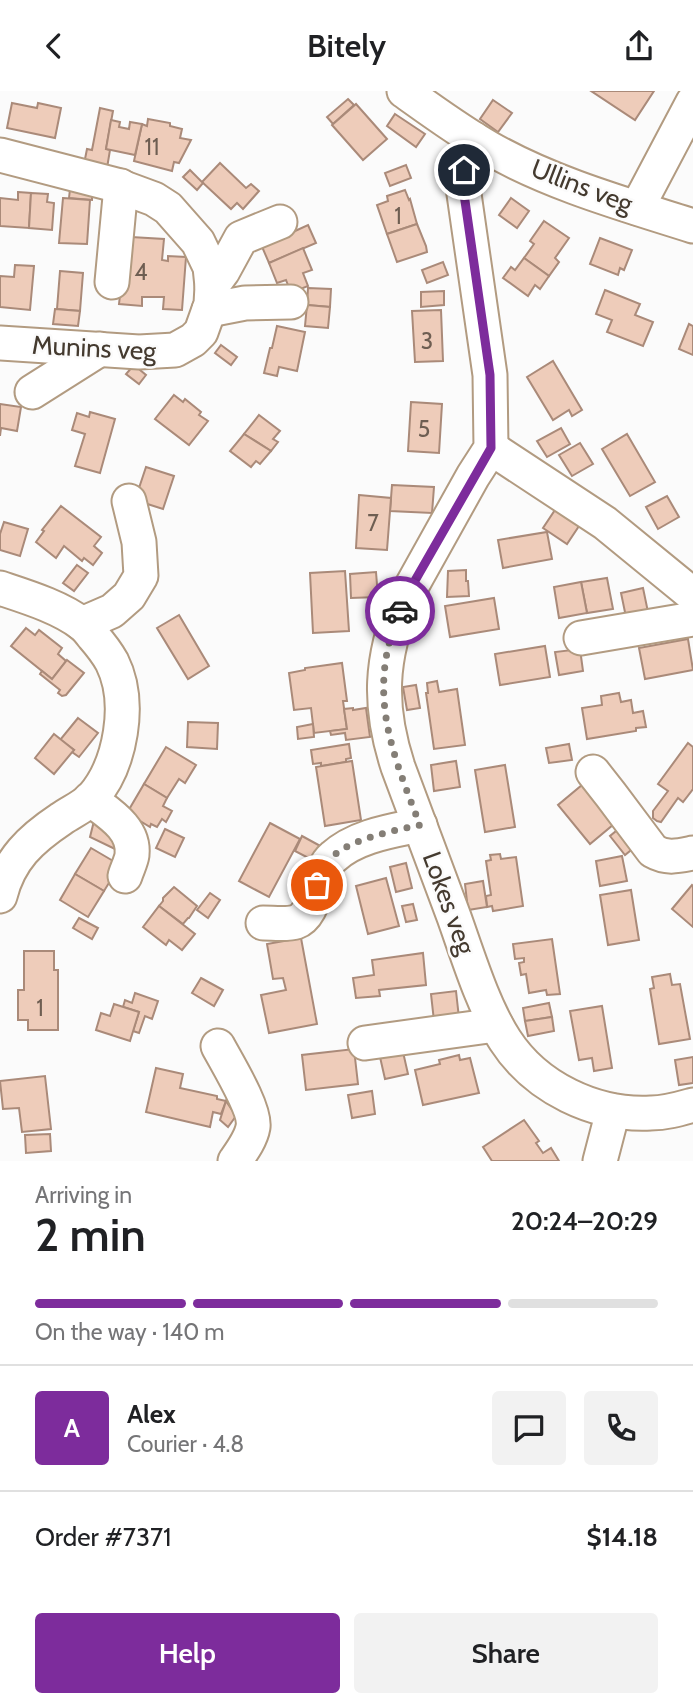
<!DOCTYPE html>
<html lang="en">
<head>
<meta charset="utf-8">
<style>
  body { margin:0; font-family:Cabin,sans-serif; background:#f2f2f2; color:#202124; height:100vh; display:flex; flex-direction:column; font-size:26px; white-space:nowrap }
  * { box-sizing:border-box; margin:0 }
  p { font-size:23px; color:#757577 }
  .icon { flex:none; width:38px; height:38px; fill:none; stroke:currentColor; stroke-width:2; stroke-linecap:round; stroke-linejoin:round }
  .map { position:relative; height:1070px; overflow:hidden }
  .panel { display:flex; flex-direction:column; background:#fff; flex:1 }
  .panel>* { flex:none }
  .pin { position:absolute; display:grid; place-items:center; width:60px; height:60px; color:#fff; margin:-30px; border:4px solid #fff; border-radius:50%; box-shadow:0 2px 7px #0007 }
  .courier { position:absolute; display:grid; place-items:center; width:70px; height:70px; margin:-35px; border:5px solid #7d2c9c; border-radius:50%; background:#fff; color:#222; box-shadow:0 2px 9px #0007 }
  .head em { font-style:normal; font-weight:600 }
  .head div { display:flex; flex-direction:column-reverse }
  .head { display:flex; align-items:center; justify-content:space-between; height:119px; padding:0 35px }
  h1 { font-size:46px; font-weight:600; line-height:52px }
  .bar { display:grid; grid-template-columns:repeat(4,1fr); gap:10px 7px; align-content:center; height:84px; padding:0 35px }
  .bar i { height:9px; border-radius:5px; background:#e0e0e0 }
  .bar .active { background:#7d2c9c }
  .bar p { grid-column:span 4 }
  .line { display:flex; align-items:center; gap:18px; padding:0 35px; border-top:2px solid #e0e0e0 }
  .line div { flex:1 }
  .round { display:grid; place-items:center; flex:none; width:74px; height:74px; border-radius:7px; background:#f2f2f2 }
  .primary-button { display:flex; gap:14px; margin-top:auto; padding:14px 35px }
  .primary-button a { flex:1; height:80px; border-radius:7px; background:#7d2c9c; color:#fff; font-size:28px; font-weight:600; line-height:80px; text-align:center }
  .primary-button a+a { background:#f2f2f2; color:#202124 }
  header { display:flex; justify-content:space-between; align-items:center; height:91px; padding:0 35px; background:#fff; font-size:32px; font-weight:600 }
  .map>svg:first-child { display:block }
  .building { fill:#eeccba; stroke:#aa8a79; stroke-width:2 }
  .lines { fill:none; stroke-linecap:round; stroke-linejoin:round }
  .minor-casing { stroke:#b29b81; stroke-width:37 }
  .minor { stroke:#fff; stroke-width:33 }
  .done { stroke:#847e76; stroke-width:7; stroke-dasharray:0 12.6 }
  .route { stroke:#7d2c9c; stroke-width:9 }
  .labels { text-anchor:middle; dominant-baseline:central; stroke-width:5; stroke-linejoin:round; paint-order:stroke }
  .number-label { font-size:23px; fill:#6e5e52 }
  .street-label { font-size:26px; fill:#443a2f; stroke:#fbfbfb }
</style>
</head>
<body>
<header><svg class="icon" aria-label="back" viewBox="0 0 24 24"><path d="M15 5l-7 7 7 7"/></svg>Bitely<svg class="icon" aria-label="share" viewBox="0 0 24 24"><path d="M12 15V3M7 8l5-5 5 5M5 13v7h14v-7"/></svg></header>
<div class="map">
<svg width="693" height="1070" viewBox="0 0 693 1070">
  <rect width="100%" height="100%" fill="#fbfbfb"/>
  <g class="building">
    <path d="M 591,0 L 654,0 L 635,29 Z"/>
    <path d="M 348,8 L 354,14 L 333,33 L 327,26 Z"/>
    <path d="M 493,9 L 512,22 L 498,41 L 480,28 Z"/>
    <path d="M 12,12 L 37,17 L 38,12 L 61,17 L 55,47 L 7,37 Z"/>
    <path d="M 356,13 L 387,48 L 363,69 L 332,34 Z"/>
    <path d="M 100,17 L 113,20 L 106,58 L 110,59 L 107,77 L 84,73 L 87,58 L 92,59 Z"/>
    <path d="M 395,23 L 425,43 L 416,56 L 387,35 Z"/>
    <path d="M 148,28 L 170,32 L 170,35 L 182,38 L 180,47 L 191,49 L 179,72 L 174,71 L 172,80 L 134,70 L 142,33 L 147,35 Z"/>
    <path d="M 111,29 L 120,31 L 119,36 L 129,38 L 130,31 L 142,33 L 135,64 L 106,58 Z"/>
    <path d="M 220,72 L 246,97 L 251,93 L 259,100 L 243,118 L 237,112 L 231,118 L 202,91 Z"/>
    <path d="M 406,74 L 411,87 L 390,95 L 385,82 Z"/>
    <path d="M 190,79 L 203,92 L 197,99 L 183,86 Z"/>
    <path d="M 70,98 L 92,99 L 92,109 L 69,107 Z"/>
    <path d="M 405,99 L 409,109 L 410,108 L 417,133 L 387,143 L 377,114 L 388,110 L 387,105 Z"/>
    <path d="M 18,101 L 31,102 L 29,137 L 0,135 L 0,107 L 18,109 Z"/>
    <path d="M 31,102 L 48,103 L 47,111 L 54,112 L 52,139 L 29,137 Z"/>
    <path d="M 63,107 L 90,109 L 87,153 L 59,152 Z"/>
    <path d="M 511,107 L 529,120 L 517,137 L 499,124 Z"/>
    <path d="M 544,130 L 569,147 L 555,167 L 559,171 L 549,185 L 524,167 L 534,153 L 530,150 Z"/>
    <path d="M 417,133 L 426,155 L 427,161 L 397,171 L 387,143 Z"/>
    <path d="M 308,134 L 316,152 L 269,172 L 260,151 L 294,137 L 295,140 Z"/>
    <path d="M 131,146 L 164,148 L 162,169 L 168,170 L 168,165 L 186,166 L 182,219 L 163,218 L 164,206 L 142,206 L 142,215 L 119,213 L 122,187 Z"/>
    <path d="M 600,147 L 632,159 L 624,179 L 620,177 L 618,184 L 590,173 Z"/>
    <path d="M 303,157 L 312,179 L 303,182 L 308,195 L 291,202 L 286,189 L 277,192 L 269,172 Z"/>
    <path d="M 524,167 L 549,185 L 540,198 L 535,194 L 528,205 L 503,187 L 511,176 L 515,179 Z"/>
    <path d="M 443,171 L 448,184 L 427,192 L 422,179 Z"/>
    <path d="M 15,174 L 34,175 L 30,219 L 0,216 L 0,185 L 14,186 Z"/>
    <path d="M 60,180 L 83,182 L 80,220 L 57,218 Z"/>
    <path d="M 308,197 L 331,198 L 330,216 L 307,214 Z"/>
    <path d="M 605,199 L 640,213 L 635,224 L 653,231 L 643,255 L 607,241 L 612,229 L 596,223 Z"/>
    <path d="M 444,200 L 444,214 L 421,216 L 421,201 Z"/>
    <path d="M 307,214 L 330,216 L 328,237 L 305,235 Z"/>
    <path d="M 55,218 L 80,220 L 78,235 L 53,233 Z"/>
    <path d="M 441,219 L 443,270 L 415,271 L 412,220 Z"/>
    <path d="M 689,233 L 693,235 L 693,264 L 679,258 Z"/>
    <path d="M 277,235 L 305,241 L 297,280 L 279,276 L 277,285 L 264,282 L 270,257 L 272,257 Z"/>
    <path d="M 221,254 L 237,266 L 231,274 L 215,262 Z"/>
    <path d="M 553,270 L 582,319 L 572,325 L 569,319 L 553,329 L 527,286 Z"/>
    <path d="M 134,274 L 146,284 L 139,293 L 126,283 Z"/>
    <path d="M 174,304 L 183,311 L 185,308 L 201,321 L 199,324 L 208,330 L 189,354 L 155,328 Z"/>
    <path d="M 411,311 L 442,313 L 439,362 L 408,360 Z"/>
    <path d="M 0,313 L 21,316 L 17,340 L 1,337 L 0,345 Z"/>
    <path d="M 90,321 L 115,328 L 100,382 L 75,375 L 85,343 L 72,339 L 77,322 L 89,326 Z"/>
    <path d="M 259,324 L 280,340 L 273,348 L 278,351 L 271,360 L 244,343 Z"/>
    <path d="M 561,337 L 570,353 L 547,366 L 537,350 Z"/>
    <path d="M 244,343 L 271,360 L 260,373 L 256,370 L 251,376 L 230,360 Z"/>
    <path d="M 627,343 L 655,391 L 630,405 L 602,358 Z"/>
    <path d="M 580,352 L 593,373 L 572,385 L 559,364 Z"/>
    <path d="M 146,376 L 174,385 L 163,418 L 135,409 Z"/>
    <path d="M 392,394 L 434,396 L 432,422 L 390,420 Z"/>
    <path d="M 359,404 L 391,407 L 387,459 L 356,457 Z"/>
    <path d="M 667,405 L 679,426 L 658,438 L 646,416 Z"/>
    <path d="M 61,415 L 101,446 L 94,455 L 102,462 L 93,474 L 84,467 L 82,470 L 64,455 L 56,467 L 36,451 L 44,440 L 42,439 Z"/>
    <path d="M 555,419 L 579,435 L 567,453 L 543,437 Z"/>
    <path d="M 4,431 L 28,438 L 20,465 L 0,459 L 0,443 Z"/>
    <path d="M 547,441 L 552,468 L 503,477 L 498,449 Z"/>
    <path d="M 77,474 L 88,482 L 74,500 L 63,492 Z"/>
    <path d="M 466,479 L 466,490 L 468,490 L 469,505 L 447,506 L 448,480 Z"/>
    <path d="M 345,480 L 349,540 L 313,542 L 310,482 Z"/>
    <path d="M 376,481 L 378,506 L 351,507 L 350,483 Z"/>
    <path d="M 607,487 L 613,518 L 587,522 L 581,491 Z"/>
    <path d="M 581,491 L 587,522 L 559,527 L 554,496 Z"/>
    <path d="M 643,497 L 648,521 L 626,526 L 621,502 Z"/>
    <path d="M 494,507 L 499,538 L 450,546 L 445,515 Z"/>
    <path d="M 179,524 L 209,575 L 188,588 L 157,537 Z"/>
    <path d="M 26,537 L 35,544 L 39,539 L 62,557 L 58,563 L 66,570 L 52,588 L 11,555 Z"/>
    <path d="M 688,548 L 693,579 L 645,588 L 639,557 Z"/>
    <path d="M 545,555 L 550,586 L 500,594 L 495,563 Z"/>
    <path d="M 580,558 L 583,580 L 559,584 L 555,561 Z"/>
    <path d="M 67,569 L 84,582 L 66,604 L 62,605 L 58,602 L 60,599 L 40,583 L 42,580 L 52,588 Z"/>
    <path d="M 342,572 L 347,610 L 343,610 L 347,638 L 314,642 L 311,617 L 294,619 L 289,582 L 305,579 L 305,577 Z"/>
    <path d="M 437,590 L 439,601 L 457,598 L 465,654 L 434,658 L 426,602 L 428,602 L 427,592 Z"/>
    <path d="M 416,594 L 420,617 L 407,619 L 403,596 Z"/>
    <path d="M 619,602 L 621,611 L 631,609 L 633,622 L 643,620 L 646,636 L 636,637 L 636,640 L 587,648 L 582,617 L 602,614 L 601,605 Z"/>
    <path d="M 353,617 L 353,619 L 366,617 L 370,646 L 346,649 L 345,642 L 331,644 L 330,640 L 347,638 L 344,618 Z"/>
    <path d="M 78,627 L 98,642 L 79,666 L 72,661 L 74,659 L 60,649 Z"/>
    <path d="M 188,631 L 218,632 L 217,658 L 187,656 Z"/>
    <path d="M 313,633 L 314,646 L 298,648 L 297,636 Z"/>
    <path d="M 54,643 L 74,659 L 54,683 L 35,667 Z"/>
    <path d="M 688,652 L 693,656 L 693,698 L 683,711 L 678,707 L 661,731 L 657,730 L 653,727 L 653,720 L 668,700 L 658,693 Z"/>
    <path d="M 349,653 L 351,667 L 346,668 L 346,671 L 321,675 L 321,672 L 313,673 L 311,659 Z"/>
    <path d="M 569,653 L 572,669 L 549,672 L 546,657 Z"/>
    <path d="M 166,656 L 196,674 L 185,692 L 179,688 L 167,707 L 144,693 Z"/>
    <path d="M 352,670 L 361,729 L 325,735 L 316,676 Z"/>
    <path d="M 456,670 L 460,696 L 434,700 L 431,674 Z"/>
    <path d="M 505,674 L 515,736 L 485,741 L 475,679 Z"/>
    <path d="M 144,693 L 167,707 L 163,715 L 172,720 L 166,731 L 162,728 L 157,736 L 151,733 L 150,736 L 127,722 Z"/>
    <path d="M 582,694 L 614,733 L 590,753 L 558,714 Z"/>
    <path d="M 94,730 L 119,742 L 115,758 L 90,746 Z"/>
    <path d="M 270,732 L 300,748 L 269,806 L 239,790 Z"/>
    <path d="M 621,736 L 636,755 L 625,764 L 610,745 Z"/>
    <path d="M 165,738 L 184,747 L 175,766 L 156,757 Z"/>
    <path d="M 302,745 L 324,757 L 316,771 L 295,760 Z"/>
    <path d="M 91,757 L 120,774 L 104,800 L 75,783 Z"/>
    <path d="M 500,763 L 501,768 L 516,766 L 523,815 L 493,820 L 492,815 L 487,816 L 486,805 L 491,804 L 486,770 L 491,769 L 490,764 Z"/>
    <path d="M 622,765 L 627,790 L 600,795 L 596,770 Z"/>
    <path d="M 406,772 L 412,797 L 396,801 L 390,776 Z"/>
    <path d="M 75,783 L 104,800 L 88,826 L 60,809 Z"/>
    <path d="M 386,787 L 399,835 L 368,843 L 356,795 Z"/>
    <path d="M 483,790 L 487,816 L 468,819 L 465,793 Z"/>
    <path d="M 692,794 L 693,795 L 693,836 L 672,818 Z"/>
    <path d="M 174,796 L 197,815 L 189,827 L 188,827 L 183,833 L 159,815 L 163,810 L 163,807 Z"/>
    <path d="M 631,799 L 639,849 L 608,854 L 600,804 Z"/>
    <path d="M 210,802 L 220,809 L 208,827 L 197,819 Z"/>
    <path d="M 413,813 L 417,829 L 406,831 L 402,815 Z"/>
    <path d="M 159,815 L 195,843 L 182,859 L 169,849 L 166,854 L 143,836 Z"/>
    <path d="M 79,827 L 98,837 L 92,848 L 73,837 Z"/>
    <path d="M 301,847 L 317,933 L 269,942 L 261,904 L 286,899 L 283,887 L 273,888 L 267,853 Z"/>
    <path d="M 552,848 L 560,903 L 547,904 L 546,899 L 529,902 L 526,883 L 521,884 L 519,872 L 524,871 L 524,867 L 515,868 L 513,853 Z"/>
    <path d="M 24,860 L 54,860 L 54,879 L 58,879 L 58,939 L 28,939 L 28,929 L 18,929 L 18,899 L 24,899 Z"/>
    <path d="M 423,862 L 426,894 L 379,899 L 380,905 L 356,907 L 353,887 L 374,884 L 372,869 Z"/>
    <path d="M 670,883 L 672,894 L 680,893 L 690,948 L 659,953 L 650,898 L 654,897 L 652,886 Z"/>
    <path d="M 201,887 L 223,899 L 214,915 L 192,902 Z"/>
    <path d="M 456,900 L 459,927 L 434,930 L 431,903 Z"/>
    <path d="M 135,902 L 158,910 L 152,928 L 145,925 L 139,942 L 133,940 L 139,921 L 123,916 L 125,909 L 132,912 Z"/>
    <path d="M 549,912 L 552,926 L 525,930 L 523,917 Z"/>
    <path d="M 114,913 L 139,921 L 130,950 L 96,939 L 101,922 L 110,925 Z"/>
    <path d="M 602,915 L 612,977 L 594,980 L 592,967 L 579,969 L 570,920 Z"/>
    <path d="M 552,926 L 554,940 L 528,945 L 525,930 Z"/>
    <path d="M 354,958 L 358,993 L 306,999 L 302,964 Z"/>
    <path d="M 403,961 L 408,983 L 385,988 L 380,966 Z"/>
    <path d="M 459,964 L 460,969 L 470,967 L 479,1002 L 423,1014 L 415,979 L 440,973 L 439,969 Z"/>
    <path d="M 693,966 L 693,992 L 679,994 L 675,969 Z"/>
    <path d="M 156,977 L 183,983 L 180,997 L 217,1005 L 217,1008 L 226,1010 L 221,1023 L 213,1021 L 210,1036 L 146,1021 Z"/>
    <path d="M 45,985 L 51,1038 L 22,1041 L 19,1017 L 3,1018 L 0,990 Z"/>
    <path d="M 372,1000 L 375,1023 L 352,1027 L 348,1004 Z"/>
    <path d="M 226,1010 L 236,1025 L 228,1036 L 220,1029 Z"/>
    <path d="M 524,1029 L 539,1050 L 536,1052 L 543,1062 L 551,1057 L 559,1070 L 492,1070 L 483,1056 Z"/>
    <path d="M 50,1043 L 51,1060 L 26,1062 L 25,1044 Z"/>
  </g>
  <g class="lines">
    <g class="minor-casing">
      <g id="minor">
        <path d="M 404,0 C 432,20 459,40 489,57 C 552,93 624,113 693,135"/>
        <path d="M 474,48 L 464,79 L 463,96 L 490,284 L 491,357 L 473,385 L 405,507 C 380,567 378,615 398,676 C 417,726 435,776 454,826 C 468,865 483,915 505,949 C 536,997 595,1025 651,1022 C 666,1022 679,1018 693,1014"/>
        <path d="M 0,64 L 116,94 L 154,108 L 168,117 L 198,151 L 210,176 L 212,195 L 211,213 L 201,241 L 193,249 L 175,259 L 139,261 L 0,252"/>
        <path d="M 637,117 L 693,11"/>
        <path d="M 112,191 L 121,95"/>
        <path d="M 212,195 L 223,180 L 241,147 L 280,131"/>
        <path d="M 209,219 L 245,212 L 291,211"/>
        <path d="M 32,301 L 100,258"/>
        <path d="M 491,357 L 605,432 L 693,504"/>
        <path d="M 0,497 C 27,506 60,516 82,533 C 86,536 90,541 93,545 C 100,553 107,562 112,571 C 132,611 121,674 92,707 C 83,716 71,721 61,728 C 31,748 9,768 0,805"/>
        <path d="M 82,533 L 112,520 L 129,505 L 141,485 L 139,451 L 129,410"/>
        <path d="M 581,547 L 693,528"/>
        <path d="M 593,681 L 611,704 L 653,760 C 667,768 678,765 693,762"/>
        <path d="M 90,708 C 108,722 135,737 132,764 C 131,771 127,778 125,785"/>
        <path d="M 263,832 C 273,832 287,834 296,831 C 317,824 315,781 333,766 C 356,745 391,740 420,734"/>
        <path d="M 365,952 L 496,934"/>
        <path d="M 218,955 C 227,972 256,1019 253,1036 C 251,1048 242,1060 235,1070"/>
        <path d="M 600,1070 L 613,1020"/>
      </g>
    </g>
    <use href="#minor" class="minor"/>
  </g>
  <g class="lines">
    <path class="done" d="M 317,794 C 319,788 321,780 325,774 C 341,749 393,740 420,734 C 391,659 366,600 400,520"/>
    <path class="route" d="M 400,520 L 405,507 L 491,357 L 490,284 L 463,96 L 464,79"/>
  </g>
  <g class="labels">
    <g class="number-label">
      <text x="152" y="56">11</text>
      <text x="398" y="125">1</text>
      <text x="141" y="181">4</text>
      <text x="427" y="250">3</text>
      <text x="424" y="338">5</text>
      <text x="373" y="432">7</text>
      <text x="40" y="917">1</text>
    </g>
    <g class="street-label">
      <text transform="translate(582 95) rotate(21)">Ullins veg</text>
      <text transform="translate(94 257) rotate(3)">Munins veg</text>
      <text transform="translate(449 812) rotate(70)">Lokes veg</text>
    </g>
  </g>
</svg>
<div class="pin" style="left:317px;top:794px;background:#ea580c"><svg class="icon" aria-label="bag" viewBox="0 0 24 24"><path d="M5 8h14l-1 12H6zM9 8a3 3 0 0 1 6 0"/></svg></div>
<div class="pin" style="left:464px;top:79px;background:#1f2937"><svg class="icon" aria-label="home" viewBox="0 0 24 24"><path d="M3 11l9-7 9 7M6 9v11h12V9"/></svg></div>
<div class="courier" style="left:400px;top:520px"><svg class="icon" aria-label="car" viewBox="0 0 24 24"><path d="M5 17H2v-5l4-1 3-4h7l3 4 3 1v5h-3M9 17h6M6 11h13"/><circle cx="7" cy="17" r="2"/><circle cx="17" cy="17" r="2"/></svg></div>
</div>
<section class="panel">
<div class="head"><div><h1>2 min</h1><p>Arriving in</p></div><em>20:24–20:29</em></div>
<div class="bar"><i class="active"></i><i class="active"></i><i class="active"></i><i></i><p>On the way · 140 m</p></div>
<div class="line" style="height:126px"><b class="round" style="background:#7d2c9c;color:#fff">A</b><div><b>Alex</b><p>Courier · 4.8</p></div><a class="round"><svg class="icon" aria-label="chat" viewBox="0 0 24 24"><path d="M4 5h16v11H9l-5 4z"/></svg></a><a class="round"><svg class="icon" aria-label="phone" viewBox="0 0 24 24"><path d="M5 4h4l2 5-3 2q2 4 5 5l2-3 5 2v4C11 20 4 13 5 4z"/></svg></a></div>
<div class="line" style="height:91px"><div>Order #7371</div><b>$14.18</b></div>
<div class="primary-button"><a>Help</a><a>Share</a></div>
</section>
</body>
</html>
